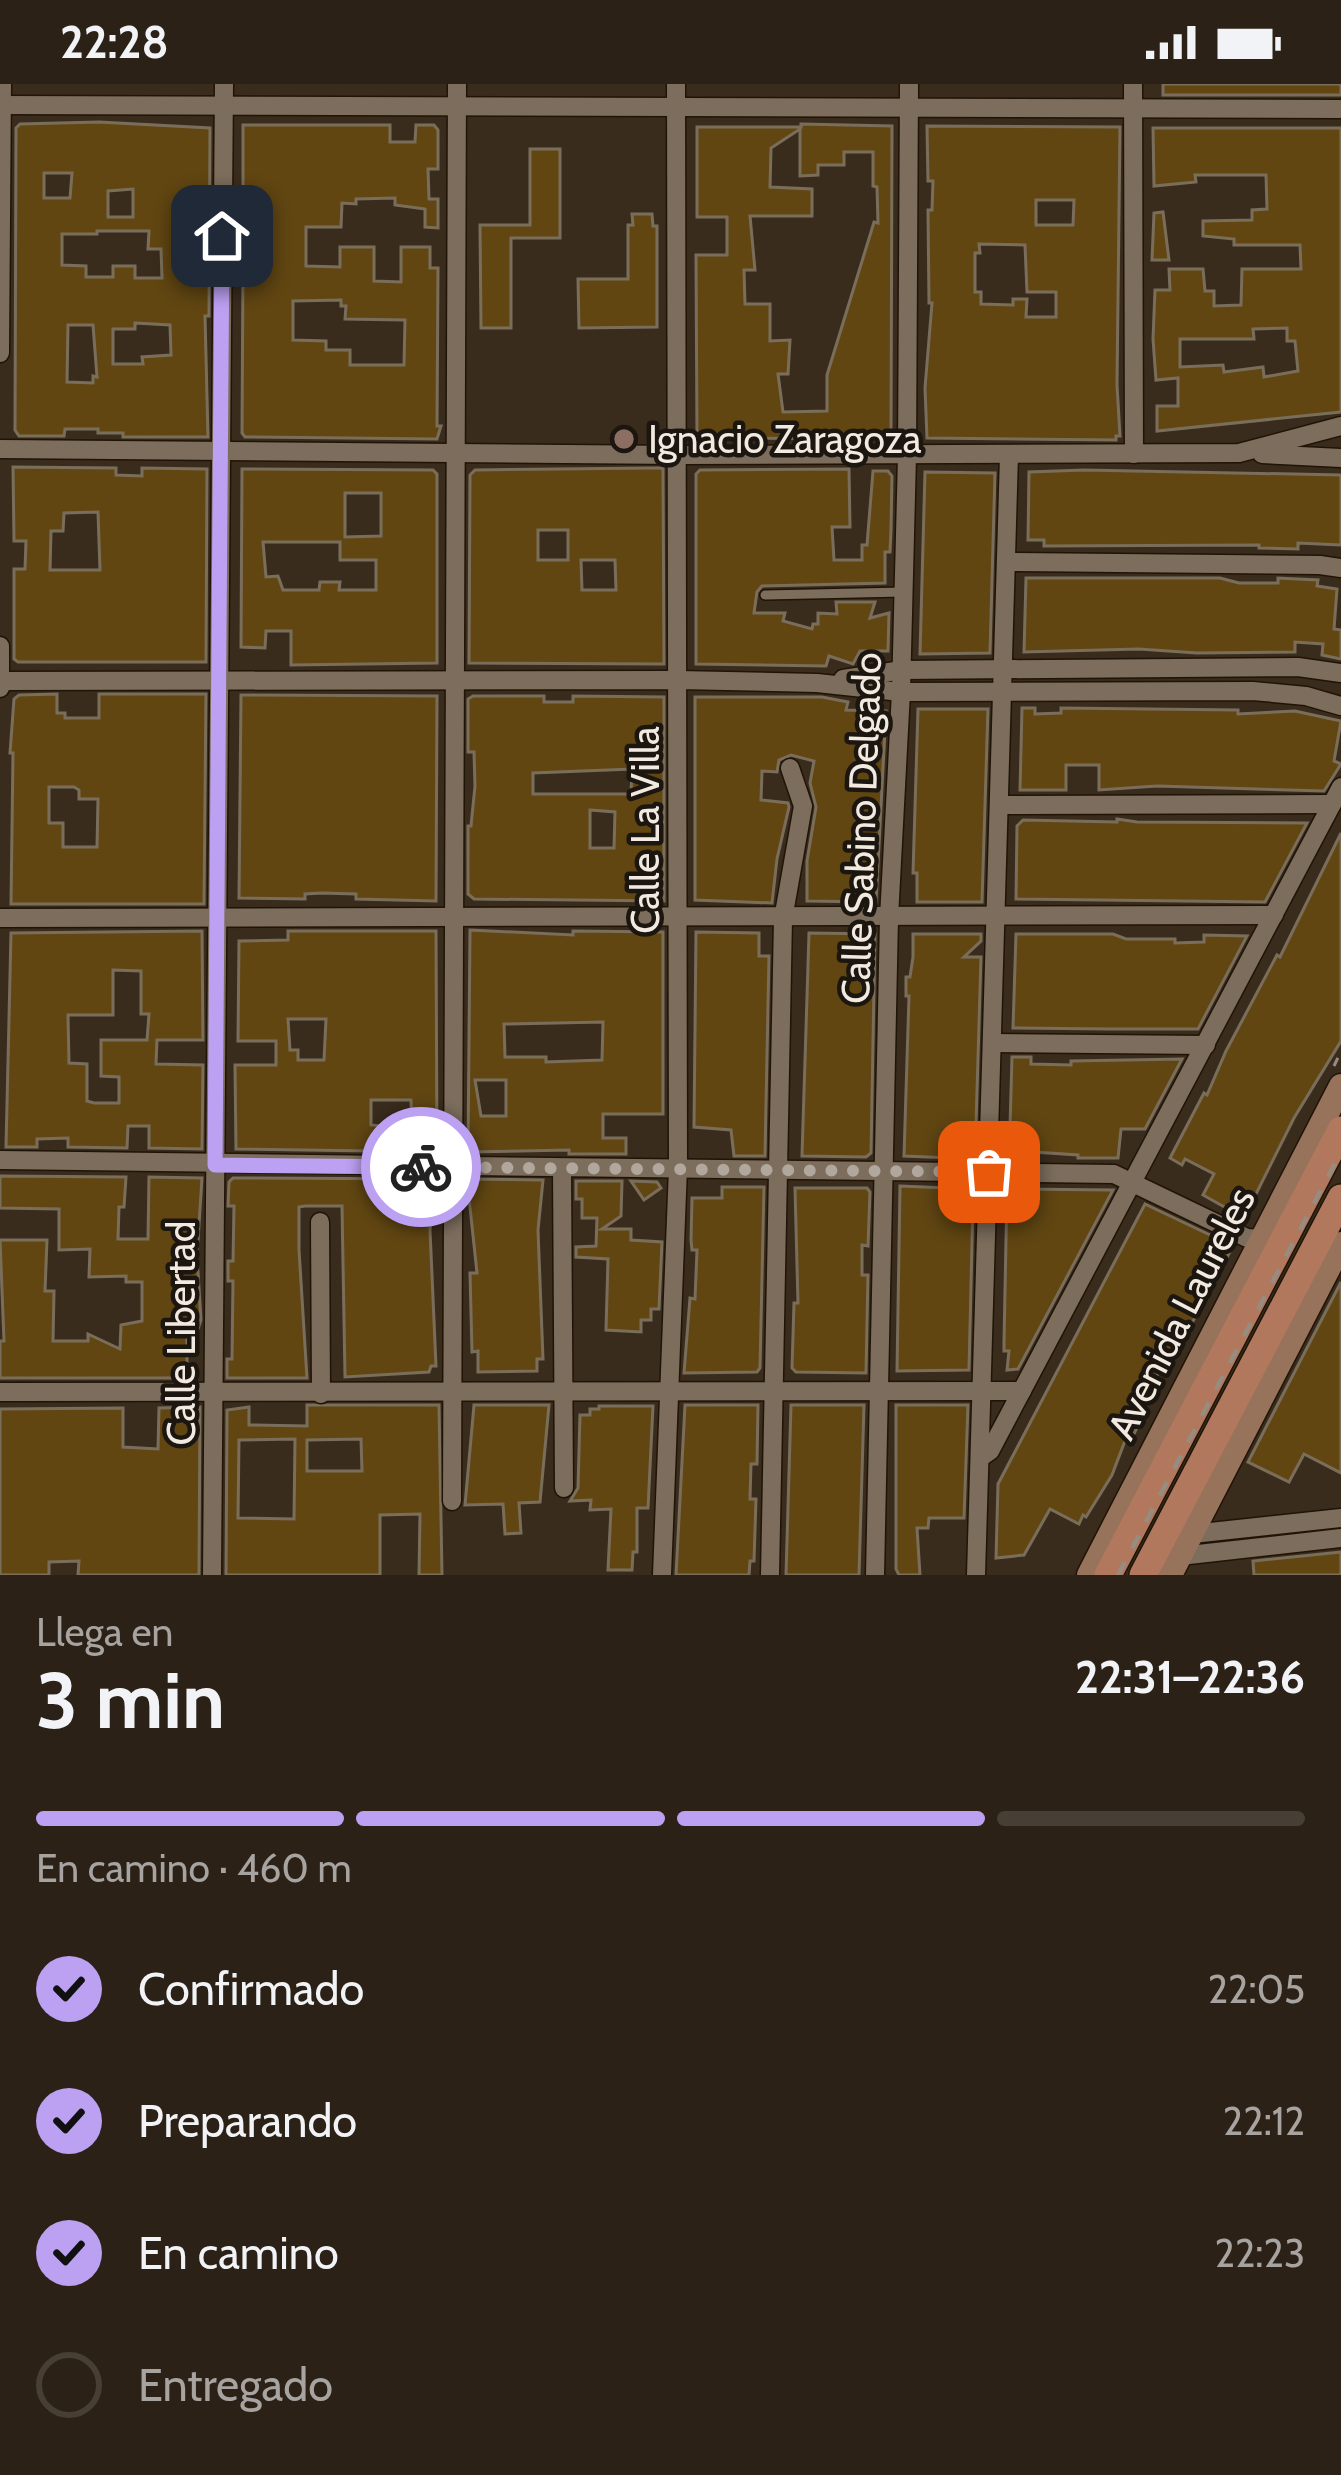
<!DOCTYPE html>
<html lang="es">
<head>
<meta charset="utf-8">
<style>
  body { margin:0; font-family:Cabin,sans-serif; background:#33291f; color:#f1f3f6; height:100vh; display:flex; flex-direction:column; font-size:45px; white-space:nowrap }
  * { box-sizing:border-box; margin:0 }
  p { font-size:39px; color:#a6a3a1 }
  .icon { flex:none; width:66px; height:66px; fill:none; stroke:currentColor; stroke-width:2; stroke-linecap:round; stroke-linejoin:round }
  .map { position:relative; height:1491px; overflow:hidden }
  .side { display:flex; flex-direction:column; background:#2b2116; flex:1 }
  .side>* { flex:none }
  .pin { position:absolute; display:grid; place-items:center; width:102px; height:102px; color:#fff; margin:-51px; border-radius:24px; box-shadow:0 6px 18px #0006 }
  .courier { position:absolute; display:grid; place-items:center; width:120px; height:120px; margin:-60px; border:9px solid #bca0f2; border-radius:50%; background:#fff; color:#222; box-shadow:0 3px 15px #0007 }
  .headline em { font-style:normal; font-weight:700 }
  .headline div { display:flex; flex-direction:column-reverse }
  .headline { display:flex; align-items:center; justify-content:space-between; height:204px; padding:0 36px }
  h1 { font-size:78px; font-weight:700; line-height:90px }
  .bar { display:grid; grid-template-columns:repeat(4,1fr); gap:18px 12px; align-content:center; height:144px; padding:0 36px }
  .bar i { height:15px; border-radius:9px; background:#473e35 }
  .bar .current { background:#bca0f2 }
  .bar p { grid-column:span 4 }
  ol { padding:0 36px; list-style:none }
  li { display:flex; align-items:center; gap:36px; height:132px }
  li p { margin-inline-start:auto }
  li .icon { padding:12px; border-radius:50%; background:#bca0f2; color:#111; stroke-width:4 }
  li:last-child { color:#a6a3a1 }
  li i { width:66px; height:66px; border:6px solid #473e35; border-radius:50% }
  .status { display:flex; justify-content:space-between; align-items:center; height:84px; padding:0 60px; background:#2b2116; direction:ltr }
  .status svg { height:33px; fill:currentColor }
  .map>svg:first-child { display:block }
  .building { fill:#614612; stroke:#7a6e5b; stroke-width:3; fill-rule:evenodd }
  .lines { fill:none; stroke-linecap:round; stroke-linejoin:round }
  .lane-casing { stroke:#201406; stroke-width:12 }
  .street-casing { stroke:#201406; stroke-width:21 }
  .secondary-casing { stroke:#201406; stroke-width:27 }
  .primary-casing { stroke:#201406; stroke-width:30 }
  .path { stroke:#978c80; stroke-width:3; stroke-dasharray:9 9; stroke-linecap:butt }
  .lane { stroke:#7c6d5c; stroke-width:9 }
  .street { stroke:#7c6d5c; stroke-width:18 }
  .secondary { stroke:#97735c; stroke-width:24 }
  .primary { stroke:#b2785d; stroke-width:27 }
  .rail { stroke:#978c80; stroke-width:4.5; stroke-dasharray:15 15; stroke-linecap:butt }
  .done { stroke:#b1a79c; stroke-width:12; stroke-dasharray:0 21.6 }
  .route { stroke:#bca0f2; stroke-width:15 }
  .education-dot { fill:#8d6e63; stroke:#1b160f; stroke-width:4.5 }
  .labels { text-anchor:middle; dominant-baseline:central; stroke-width:9; stroke-linejoin:round; paint-order:stroke }
  .poi-label { font-size:39px; fill:#f2e9e0; stroke:#1b160f; text-anchor:start }
  .street-label { font-size:39px; fill:#f2e9e0; stroke:#1b160f }
</style>
</head>
<body>
<div class="status"><b>22:28</b><svg viewBox="0 0 49 12"><path d="M0 12V9h3v3zM5 12V6h3v6zM10 12V3h3v9zM15 12V0h3v12zM26 1h20v11H26zM47 4h2v5h-2z"/></svg></div>
<div class="map">
<svg width="1341" height="1491" viewBox="0 0 1341 1491">
  <rect width="100%" height="100%" fill="#392c1d"/>
  <g class="building">
    <rect x="1163" y="0" width="178" height="11"/>
    <path d="M 99,38 L 210,44 L 209,232 L 205,232 L 208,353 L 123,353 L 123,349 L 98,349 L 98,345 L 65,345 L 64,352 L 19,352 L 15,346 L 16,44 L 20,40 ZM 44,89 L 72,89 L 70,114 L 44,114 ZM 133,105 L 133,133 L 108,133 L 108,107 ZM 97,147 L 149,147 L 148,165 L 161,165 L 162,194 L 135,194 L 135,182 L 113,182 L 113,193 L 86,193 L 86,182 L 62,181 L 62,150 L 97,150 ZM 135,239 L 170,241 L 171,271 L 142,273 L 143,280 L 113,280 L 113,245 L 135,245 ZM 68,241 L 93,241 L 97,293 L 93,292 L 93,299 L 67,298 Z"/>
    <path d="M 801,40 L 892,42 L 891,355 L 697,354 L 696,171 L 727,171 L 727,133 L 697,133 L 697,43 L 801,43 ZM 800,45 L 800,92 L 818,91 L 818,81 L 844,81 L 844,68 L 873,68 L 873,102 L 877,103 L 878,139 L 874,138 L 871,148 L 827,291 L 827,327 L 783,328 L 778,290 L 788,290 L 790,256 L 770,257 L 770,220 L 745,220 L 744,186 L 755,186 L 750,132 L 812,132 L 812,105 L 770,103 L 771,64 Z"/>
    <path d="M 243,41 L 390,41 L 390,58 L 415,58 L 416,41 L 434,41 L 438,46 L 438,85 L 428,85 L 429,115 L 438,115 L 438,144 L 425,143 L 425,125 L 395,121 L 395,114 L 356,115 L 356,120 L 342,119 L 341,143 L 306,143 L 306,182 L 340,183 L 340,163 L 374,163 L 374,197 L 401,198 L 401,163 L 430,163 L 430,184 L 438,184 L 437,342 L 441,342 L 437,355 L 245,353 L 242,349 L 243,183 L 256,183 L 256,156 L 243,156 ZM 341,216 L 341,222 L 346,222 L 345,235 L 405,236 L 404,281 L 350,281 L 350,266 L 326,266 L 326,257 L 293,256 L 293,217 Z"/>
    <path d="M 927,42 L 1120,43 L 1117,301 L 1120,352 L 1116,352 L 1116,356 L 927,354 L 925,304 L 932,219 L 929,219 L 928,126 L 932,126 L 933,97 L 928,97 ZM 1036,116 L 1074,116 L 1073,141 L 1036,141 ZM 979,160 L 1025,161 L 1027,208 L 1056,208 L 1056,233 L 1026,233 L 1027,215 L 1013,215 L 1013,221 L 981,220 L 981,208 L 975,208 L 975,169 L 980,169 Z"/>
    <path d="M 1153,44 L 1341,44 L 1341,328 L 1157,347 L 1157,322 L 1178,322 L 1178,294 L 1156,296 L 1153,255 L 1155,206 L 1170,206 L 1169,185 L 1203,185 L 1205,207 L 1214,207 L 1214,222 L 1241,221 L 1242,185 L 1301,185 L 1300,161 L 1234,161 L 1234,155 L 1203,152 L 1203,137 L 1252,136 L 1252,126 L 1267,125 L 1266,91 L 1195,91 L 1196,98 L 1154,102 ZM 1287,244 L 1287,257 L 1295,257 L 1298,287 L 1264,293 L 1263,283 L 1224,288 L 1223,281 L 1180,283 L 1180,255 L 1254,255 L 1253,245 Z"/>
    <path d="M 530,65 L 560,65 L 560,154 L 511,154 L 511,244 L 481,244 L 480,141 L 530,141 Z"/>
    <path d="M 1163,128 L 1169,176 L 1152,176 L 1154,129 Z"/>
    <path d="M 632,130 L 652,130 L 653,142 L 657,142 L 657,243 L 579,244 L 578,195 L 628,195 L 628,141 L 633,141 Z"/>
    <path d="M 13,383 L 116,384 L 116,391 L 142,392 L 142,384 L 207,385 L 206,578 L 18,578 L 14,575 L 14,485 L 25,485 L 26,457 L 14,457 ZM 98,428 L 100,486 L 50,486 L 51,447 L 63,447 L 64,429 Z"/>
    <path d="M 650,384 L 663,384 L 664,580 L 469,579 L 470,391 L 475,386 ZM 538,446 L 568,446 L 568,476 L 538,476 ZM 581,476 L 615,476 L 616,506 L 582,506 Z"/>
    <path d="M 242,385 L 433,386 L 437,390 L 437,579 L 291,581 L 291,547 L 266,547 L 265,564 L 241,563 ZM 345,409 L 381,409 L 381,452 L 345,453 ZM 263,458 L 340,458 L 340,476 L 376,476 L 376,506 L 339,506 L 340,498 L 320,498 L 319,506 L 283,506 L 278,492 L 266,493 Z"/>
    <path d="M 849,385 L 850,443 L 832,443 L 834,476 L 862,476 L 862,461 L 867,461 L 873,387 L 888,387 L 892,392 L 891,446 L 890,468 L 885,468 L 885,499 L 762,502 L 757,508 L 754,529 L 785,529 L 783,537 L 812,545 L 813,540 L 818,540 L 818,529 L 837,530 L 836,518 L 875,518 L 870,534 L 889,529 L 888,567 L 860,567 L 853,580 L 829,572 L 826,582 L 696,580 L 696,390 L 700,386 Z"/>
    <path d="M 1084,386 L 1341,391 L 1341,461 L 1298,459 L 1298,465 L 1259,464 L 1259,461 L 1044,462 L 1044,456 L 1028,456 L 1029,388 Z"/>
    <path d="M 925,388 L 995,389 L 990,569 L 920,570 Z"/>
    <path d="M 1026,494 L 1220,494 L 1239,499 L 1278,499 L 1278,494 L 1318,496 L 1317,502 L 1337,505 L 1334,545 L 1341,546 L 1341,575 L 1322,571 L 1323,560 L 1295,558 L 1295,568 L 1197,569 L 1139,565 L 1024,568 Z"/>
    <path d="M 57,610 L 57,629 L 65,629 L 65,634 L 99,634 L 99,610 L 206,610 L 204,820 L 11,820 L 13,669 L 10,669 L 14,615 L 19,611 ZM 49,703 L 74,703 L 79,706 L 79,715 L 98,715 L 97,763 L 63,763 L 63,739 L 49,739 Z"/>
    <path d="M 241,611 L 437,612 L 436,817 L 356,815 L 356,810 L 322,809 L 305,810 L 305,815 L 239,814 Z"/>
    <path d="M 473,612 L 544,612 L 544,618 L 573,618 L 573,612 L 664,613 L 664,817 L 474,815 L 468,810 L 468,742 L 471,742 L 475,702 L 474,668 L 468,668 L 468,615 ZM 632,685 L 631,710 L 533,710 L 533,689 ZM 590,726 L 615,728 L 614,764 L 590,764 Z"/>
    <path d="M 695,613 L 822,613 L 848,618 L 846,626 L 886,627 L 876,818 L 807,817 L 807,777 L 816,723 L 810,699 L 814,677 L 791,671 L 779,676 L 777,688 L 762,687 L 761,716 L 788,719 L 789,723 L 777,775 L 772,819 L 695,816 Z"/>
    <path d="M 1022,624 L 1035,624 L 1035,630 L 1061,629 L 1061,624 L 1238,626 L 1238,630 L 1295,627 L 1341,637 L 1334,677 L 1341,680 L 1324,707 L 1157,702 L 1099,706 L 1099,681 L 1066,681 L 1066,706 L 1020,706 Z"/>
    <path d="M 918,625 L 988,625 L 982,818 L 917,818 L 917,789 L 913,789 Z"/>
    <path d="M 1117,735 L 1137,738 L 1307,739 L 1265,818 L 1016,815 L 1017,742 L 1023,736 L 1117,738 Z"/>
    <path d="M 1341,749 L 1341,957 L 1294,1034 L 1244,1134 L 1203,1111 L 1214,1090 L 1185,1075 L 1182,1081 L 1170,1074 L 1204,1009 L 1207,1011 L 1226,967 L 1277,871 L 1280,873 Z"/>
    <path d="M 470,846 L 573,851 L 573,847 L 663,848 L 663,1030 L 603,1030 L 603,1054 L 626,1054 L 626,1070 L 569,1070 L 569,1066 L 468,1068 ZM 603,938 L 602,976 L 546,978 L 546,973 L 505,973 L 504,940 ZM 475,996 L 506,996 L 506,1032 L 481,1032 Z"/>
    <path d="M 202,847 L 203,956 L 157,956 L 156,980 L 203,981 L 202,1065 L 149,1064 L 149,1042 L 128,1042 L 127,1064 L 68,1063 L 68,1054 L 37,1055 L 37,1063 L 6,1063 L 11,849 ZM 113,886 L 141,887 L 141,930 L 149,930 L 147,956 L 101,956 L 101,992 L 119,993 L 119,1019 L 94,1019 L 87,1017 L 87,980 L 69,979 L 68,931 L 113,931 Z"/>
    <path d="M 288,847 L 436,847 L 437,1068 L 236,1065 L 235,981 L 276,981 L 276,957 L 238,957 L 239,857 L 288,856 ZM 288,935 L 326,935 L 324,976 L 298,976 L 298,966 L 290,966 ZM 371,1016 L 411,1016 L 412,1045 L 371,1041 Z"/>
    <path d="M 696,848 L 759,849 L 759,872 L 769,872 L 765,1072 L 734,1072 L 731,1046 L 694,1043 Z"/>
    <path d="M 809,849 L 875,850 L 871,1069 L 866,1073 L 802,1072 Z"/>
    <path d="M 913,850 L 981,850 L 981,857 L 964,873 L 981,873 L 975,1075 L 904,1072 L 909,912 L 906,912 L 906,893 L 910,893 L 913,873 Z"/>
    <path d="M 1016,850 L 1113,850 L 1126,855 L 1175,855 L 1175,859 L 1204,858 L 1204,851 L 1247,852 L 1198,945 L 1109,945 L 1013,944 Z"/>
    <path d="M 1012,973 L 1031,973 L 1031,980 L 1071,981 L 1071,977 L 1182,975 L 1145,1045 L 1121,1045 L 1118,1074 L 1078,1074 L 1078,1071 L 1019,1067 L 1019,1043 L 1010,1043 Z"/>
    <path d="M 0,1092 L 126,1093 L 124,1123 L 119,1123 L 118,1155 L 148,1155 L 149,1093 L 202,1094 L 197,1172 L 201,1236 L 198,1245 L 187,1245 L 187,1294 L 0,1294 L 0,1257 L 4,1257 L 0,1156 L 47,1156 L 45,1207 L 54,1207 L 53,1257 L 88,1257 L 88,1250 L 120,1265 L 121,1241 L 142,1237 L 142,1198 L 126,1198 L 126,1192 L 89,1193 L 90,1165 L 59,1166 L 59,1125 L 0,1124 Z"/>
    <path d="M 233,1094 L 435,1095 L 430,1146 L 436,1282 L 431,1282 L 429,1288 L 345,1293 L 342,1122 L 305,1122 L 299,1123 L 299,1166 L 307,1294 L 227,1294 L 227,1275 L 232,1275 L 233,1197 L 228,1197 L 228,1177 L 233,1177 L 234,1122 L 228,1122 L 229,1098 Z"/>
    <path d="M 467,1095 L 543,1096 L 538,1146 L 543,1275 L 537,1275 L 537,1287 L 478,1288 L 478,1267 L 472,1268 L 470,1189 L 477,1189 Z"/>
    <path d="M 576,1097 L 622,1097 L 621,1132 L 602,1145 L 631,1145 L 631,1156 L 662,1158 L 659,1225 L 651,1225 L 651,1236 L 641,1236 L 641,1248 L 606,1246 L 608,1175 L 576,1173 L 576,1163 L 596,1162 L 597,1134 L 582,1134 L 582,1115 L 576,1115 Z"/>
    <path d="M 631,1097 L 657,1098 L 661,1104 L 644,1116 Z"/>
    <path d="M 900,1102 L 970,1105 L 969,1118 L 973,1118 L 969,1286 L 897,1287 Z"/>
    <path d="M 722,1103 L 764,1103 L 760,1284 L 757,1288 L 684,1289 L 690,1214 L 695,1215 L 697,1166 L 692,1166 L 691,1156 L 692,1114 L 722,1114 Z"/>
    <path d="M 795,1104 L 867,1104 L 870,1108 L 868,1162 L 862,1161 L 862,1191 L 868,1191 L 866,1289 L 796,1288 L 792,1284 L 794,1219 L 798,1219 Z"/>
    <path d="M 1007,1105 L 1113,1106 L 1018,1285 L 1007,1286 L 1009,1267 L 1004,1267 L 1004,1258 Z"/>
    <path d="M 1145,1120 L 1233,1162 L 1166,1288 L 1161,1284 L 1134,1336 L 1139,1339 L 1133,1352 L 1128,1349 L 1112,1391 L 1086,1433 L 1083,1431 L 1079,1440 L 1050,1425 L 1024,1471 L 996,1474 L 998,1400 Z"/>
    <path d="M 1341,1198 L 1341,1389 L 1304,1370 L 1289,1398 L 1248,1378 Z"/>
    <path d="M 307,1321 L 439,1321 L 442,1491 L 419,1491 L 420,1430 L 380,1431 L 380,1491 L 226,1491 L 227,1326 L 249,1323 L 249,1341 L 307,1342 ZM 295,1355 L 294,1435 L 238,1434 L 239,1356 ZM 361,1355 L 362,1387 L 307,1387 L 307,1356 Z"/>
    <path d="M 474,1321 L 549,1321 L 540,1418 L 519,1419 L 521,1449 L 505,1450 L 503,1420 L 465,1421 Z"/>
    <path d="M 685,1321 L 758,1321 L 757,1380 L 751,1380 L 750,1415 L 756,1415 L 754,1477 L 750,1477 L 749,1491 L 676,1491 Z"/>
    <path d="M 791,1321 L 864,1321 L 859,1491 L 786,1491 Z"/>
    <path d="M 896,1321 L 968,1321 L 964,1434 L 929,1434 L 928,1444 L 917,1444 L 920,1491 L 899,1491 L 896,1485 Z"/>
    <path d="M 599,1322 L 653,1322 L 648,1424 L 637,1424 L 637,1468 L 633,1468 L 632,1486 L 608,1486 L 611,1425 L 590,1426 L 591,1416 L 570,1417 L 578,1404 L 580,1331 L 590,1331 L 590,1325 L 599,1325 Z"/>
    <path d="M 200,1323 L 199,1491 L 78,1491 L 79,1477 L 49,1478 L 49,1491 L 0,1491 L 0,1325 L 123,1324 L 123,1363 L 158,1365 L 159,1324 Z"/>
    <path d="M 1341,1468 L 1341,1491 L 1254,1491 L 1253,1477 Z"/>
  </g>
  <g class="lines">
    <g class="lane-casing">
      <path id="lane" d="M 765,511 L 904,508"/>
    </g>
    <g class="street-casing">
      <g id="street">
        <path d="M 1133,0 L 1134,370"/>
        <path d="M 0,21 L 1341,25"/>
        <path d="M 0,269 L 2,0"/>
        <path d="M 0,365 L 679,371 L 1239,369 L 1341,342"/>
        <path d="M 1262,370 L 1341,374"/>
        <path d="M 1007,478 L 1320,481 L 1341,484"/>
        <path d="M 0,562 L 0,604"/>
        <path d="M 843,595 L 902,586 L 1298,583 L 1341,589"/>
        <path d="M 0,597 L 678,596 L 817,599 L 901,608 L 1253,607 L 1306,612 L 1341,622"/>
        <path d="M 1001,721 L 1332,720"/>
        <path d="M 0,834 L 1274,831"/>
        <path d="M 993,959 L 1206,961"/>
        <path d="M 0,1076 L 1114,1090 L 1247,1154 L 1263,1155"/>
        <path d="M 562,1084 L 564,1404"/>
        <path d="M 320,1138 L 321,1310"/>
        <path d="M 0,1308 L 1022,1307"/>
        <path d="M 980,1374 L 990,1367 L 1341,703"/>
        <path d="M 452,1417 L 457,0"/>
        <path d="M 1192,1450 L 1341,1434"/>
        <path d="M 1180,1472 L 1341,1454"/>
        <path d="M 212,1491 L 224,0"/>
        <path d="M 662,1491 L 678,1084 L 676,0"/>
        <path d="M 770,1491 L 783,835 L 803,722 L 790,684"/>
        <path d="M 875,1491 L 889,834 L 901,608 L 907,372 L 909,0"/>
        <path d="M 976,1491 L 1009,371"/>
      </g>
    </g>
    <g class="secondary-casing">
      <g id="secondary">
        <path d="M 1089,1491 L 1341,1002"/>
        <path d="M 1170,1491 L 1341,1160"/>
      </g>
    </g>
    <g class="primary-casing">
      <g id="primary">
        <path d="M 1108,1491 L 1341,1046"/>
        <path d="M 1143,1491 L 1341,1114"/>
      </g>
    </g>
    <path class="path" d="M 1334,982 L 1341,967"/>
    <use href="#lane" class="lane"/>
    <use href="#street" class="street"/>
    <use href="#secondary" class="secondary"/>
    <use href="#primary" class="primary"/>
    <path class="rail" d="M 1118,1491 L 1341,1068"/>
  </g>
  <g class="lines">
    <path class="done" d="M 421,1083 L 989,1088"/>
    <path class="route" d="M 222,152 L 215,1081 L 421,1083"/>
  </g>
  <circle class="education-dot" cx="624" cy="355" r="12"/>
  <g class="labels">
    <g class="poi-label">
      <text x="648" y="355">Ignacio Zaragoza</text>
    </g>
    <g class="street-label">
      <text transform="translate(861 744) rotate(-88)">Calle Sabino Delgado</text>
      <text transform="translate(645 746) rotate(-90)">Calle La Villa</text>
      <text transform="translate(1181 1229) rotate(-63)">Avenida Laureles</text>
      <text transform="translate(181 1249) rotate(-90)">Calle Libertad</text>
    </g>
  </g>
</svg>
<div class="pin" style="left:989px;top:1088px;background:#ea580c"><svg class="icon" aria-label="bag" viewBox="0 0 24 24"><path d="M5 8h14l-1 12H6zM9 8a3 3 0 0 1 6 0"/></svg></div>
<div class="pin" style="left:222px;top:152px;background:#1f2937"><svg class="icon" aria-label="home" viewBox="0 0 24 24"><path d="M3 11l9-7 9 7M6 9v11h12V9"/></svg></div>
<div class="courier" style="left:421px;top:1083px"><svg class="icon" aria-label="bike" viewBox="0 0 24 24"><circle cx="6" cy="16" r="4"/><circle cx="18" cy="16" r="4"/><path d="M6 16l4-8h5l3 8M10 8l3 8H6M13 5h3"/></svg></div>
</div>
<section class="side">
<div class="headline"><div><h1>3 min</h1><p>Llega en</p></div><em>22:31–22:36</em></div>
<div class="bar"><i class="current"></i><i class="current"></i><i class="current"></i><i></i><p>En camino · 460 m</p></div>
<ol>
<li><svg class="icon" aria-label="check" viewBox="0 0 24 24"><path d="M5 12l5 5 9-10"/></svg>Confirmado<p>22:05</p></li>
<li><svg class="icon" aria-label="check" viewBox="0 0 24 24"><path d="M5 12l5 5 9-10"/></svg>Preparando<p>22:12</p></li>
<li><svg class="icon" aria-label="check" viewBox="0 0 24 24"><path d="M5 12l5 5 9-10"/></svg>En camino<p>22:23</p></li>
<li><i></i>Entregado</li>
</ol>
</section>
</body>
</html>
